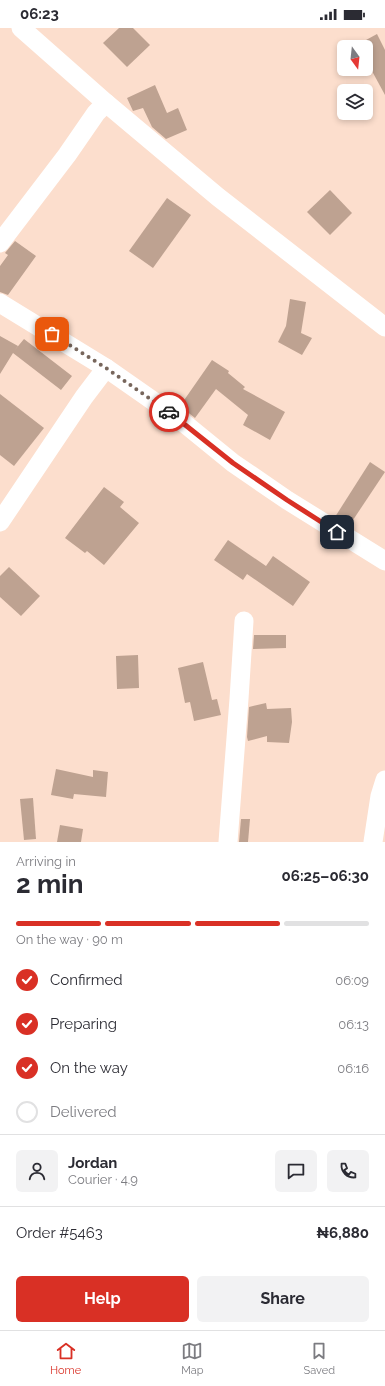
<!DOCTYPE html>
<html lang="en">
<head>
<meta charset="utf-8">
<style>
  body { margin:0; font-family:Raleway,sans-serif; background:#f2f2f3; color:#2b2b33; height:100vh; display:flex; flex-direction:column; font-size:15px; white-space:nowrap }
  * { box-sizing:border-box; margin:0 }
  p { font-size:13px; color:#7c7c81 }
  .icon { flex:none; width:22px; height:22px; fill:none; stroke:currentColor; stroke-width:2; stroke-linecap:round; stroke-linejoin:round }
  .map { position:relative; height:814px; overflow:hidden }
  .panel { display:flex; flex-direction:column; background:#fff; flex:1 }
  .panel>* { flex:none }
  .needle { width:26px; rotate:165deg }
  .controls { position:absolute; left:337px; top:12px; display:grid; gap:8px }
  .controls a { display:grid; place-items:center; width:36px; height:36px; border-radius:6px; background:#fff; box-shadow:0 2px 6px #0003; font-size:20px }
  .pin { position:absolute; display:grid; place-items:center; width:34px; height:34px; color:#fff; margin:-17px; border-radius:8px; box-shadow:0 2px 6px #0006 }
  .courier { position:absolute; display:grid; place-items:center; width:40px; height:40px; margin:-20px; border:3px solid #d93025; border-radius:50%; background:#fff; color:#222; box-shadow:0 1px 5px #0007 }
  .head em { font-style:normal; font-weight:700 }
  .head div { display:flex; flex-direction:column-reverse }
  .head { display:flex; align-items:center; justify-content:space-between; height:68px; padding:0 16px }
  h1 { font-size:26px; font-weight:700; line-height:30px }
  .bar { display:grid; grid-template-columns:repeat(4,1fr); gap:6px 4px; align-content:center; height:48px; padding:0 16px }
  .bar i { height:5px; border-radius:3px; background:#e1e1e2 }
  .bar .on { background:#d93025 }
  .bar p { grid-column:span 4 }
  .line { display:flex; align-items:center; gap:10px; padding:0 16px; border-top:1px solid #e1e1e2 }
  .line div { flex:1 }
  .round { display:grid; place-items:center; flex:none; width:42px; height:42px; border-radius:6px; background:#f2f2f3 }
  ol { padding:0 16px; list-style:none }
  li { display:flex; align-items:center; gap:12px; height:44px }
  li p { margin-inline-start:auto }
  li .icon { padding:4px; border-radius:50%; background:#d93025; color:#fff; stroke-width:4 }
  li:last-child { color:#7c7c81 }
  li i { width:22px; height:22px; border:2px solid #e1e1e2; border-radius:50% }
  .primary-button { display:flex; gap:8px; margin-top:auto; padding:8px 16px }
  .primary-button a { flex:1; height:46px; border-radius:6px; background:#d93025; color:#fff; font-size:16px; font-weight:700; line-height:46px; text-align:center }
  .primary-button a+a { background:#f2f2f3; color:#2b2b33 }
  .status { display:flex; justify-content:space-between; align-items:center; height:28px; padding:0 20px; background:#fff; direction:ltr }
  .status svg { height:11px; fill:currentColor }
  .tabs { display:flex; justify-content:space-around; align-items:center; height:56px; border-top:1px solid #e1e1e2; background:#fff; font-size:11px; color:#7c7c81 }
  .tabs a { display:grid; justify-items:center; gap:2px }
  .tabs .on { color:#d93025 }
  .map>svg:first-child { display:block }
  .building { fill:#bea291 }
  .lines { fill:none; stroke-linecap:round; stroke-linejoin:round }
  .minor { stroke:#fff; stroke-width:19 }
  .done { stroke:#77665c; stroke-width:4; stroke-dasharray:0 7.2 }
  .route { stroke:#d93025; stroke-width:5 }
</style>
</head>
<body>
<div class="status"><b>06:23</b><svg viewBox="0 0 49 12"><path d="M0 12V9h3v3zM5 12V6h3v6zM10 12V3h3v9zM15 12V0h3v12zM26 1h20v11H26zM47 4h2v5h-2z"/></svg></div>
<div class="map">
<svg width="385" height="814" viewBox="0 0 385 814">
  <rect width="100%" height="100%" fill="#fcdecd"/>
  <g class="building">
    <path d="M 119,0 L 133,0 L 150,17 L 127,39 L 103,15 Z"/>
    <path d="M 377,6 L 385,22 L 385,67 L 366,32 L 366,12 Z"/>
    <path d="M 155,57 L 167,85 L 178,80 L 187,102 L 166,111 L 152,99 L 143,80 L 133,83 L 127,70 Z"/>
    <path d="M 330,162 L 352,185 L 330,207 L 307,184 Z"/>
    <path d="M 167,170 L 191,187 L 153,240 L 129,223 Z"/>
    <path d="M 15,213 L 36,228 L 8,267 L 0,264 L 0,238 L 8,227 L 5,225 Z"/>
    <path d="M 290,271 L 306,274 L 301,305 L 312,310 L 302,327 L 278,314 L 286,298 Z"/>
    <path d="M 0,308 L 18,318 L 14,323 L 24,311 L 72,348 L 61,362 L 13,325 L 0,346 Z"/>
    <path d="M 212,332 L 229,343 L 228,345 L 245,359 L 243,361 L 285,384 L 270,412 L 243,397 L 248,387 L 216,361 L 195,390 L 180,378 Z"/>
    <path d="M 0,366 L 44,400 L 14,438 L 0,427 Z"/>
    <path d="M 370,434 L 385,444 L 349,498 L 335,489 Z"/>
    <path d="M 104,459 L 124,474 L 120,479 L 139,495 L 104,537 L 87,523 L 85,525 L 65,510 Z"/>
    <path d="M 228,512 L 266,538 L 273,528 L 310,554 L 293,578 L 247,546 L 243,552 L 214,532 Z"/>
    <path d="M 9,539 L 40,568 L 21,588 L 0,569 L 0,548 Z"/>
    <path d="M 254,607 L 286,607 L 286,620 L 253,621 Z"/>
    <path d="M 138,627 L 139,660 L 117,661 L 116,628 Z"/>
    <path d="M 203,634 L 212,672 L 217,671 L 221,687 L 194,693 L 190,674 L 185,675 L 178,640 Z"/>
    <path d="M 266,675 L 267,681 L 291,680 L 292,694 L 289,715 L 267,714 L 267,708 L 248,713 L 247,709 L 249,679 Z"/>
    <path d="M 56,741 L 93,749 L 93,742 L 108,744 L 106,769 L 74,766 L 73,771 L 51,767 Z"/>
    <path d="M 33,770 L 36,811 L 24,812 L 20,771 Z"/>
    <path d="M 241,791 L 250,791 L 248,814 L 239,814 Z"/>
    <path d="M 60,797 L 83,801 L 81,814 L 57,814 Z"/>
  </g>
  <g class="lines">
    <g class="minor">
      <path d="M 106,75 L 218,169 L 385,299"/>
      <path d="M 0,215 L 67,127 L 96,85 L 106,75 L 21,0"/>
      <path d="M 0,275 L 106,340 L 179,391 L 233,435 L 287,472 L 385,533"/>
      <path d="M 0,494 L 84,369 L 106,340"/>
      <path d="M 228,814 L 239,671 L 244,593"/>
      <path d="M 373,814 L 380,768 L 385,752"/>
    </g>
  </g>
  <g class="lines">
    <path class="done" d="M 52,306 L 106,340 L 169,384"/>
    <path class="route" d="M 169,384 L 233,435 L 287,472 L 337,504"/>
  </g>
</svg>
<div class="controls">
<a><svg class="needle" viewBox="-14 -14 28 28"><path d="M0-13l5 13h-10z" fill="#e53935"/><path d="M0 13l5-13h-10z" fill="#7c7c81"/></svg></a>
<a><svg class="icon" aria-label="layers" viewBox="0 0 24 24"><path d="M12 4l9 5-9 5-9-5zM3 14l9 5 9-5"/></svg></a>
</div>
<div class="pin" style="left:52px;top:306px;background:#ea580c"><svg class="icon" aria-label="bag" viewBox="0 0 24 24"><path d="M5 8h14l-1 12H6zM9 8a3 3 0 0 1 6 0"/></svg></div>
<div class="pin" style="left:337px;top:504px;background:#1f2937"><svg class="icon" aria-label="home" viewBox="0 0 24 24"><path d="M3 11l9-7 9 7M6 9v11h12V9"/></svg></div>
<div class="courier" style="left:169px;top:384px"><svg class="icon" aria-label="car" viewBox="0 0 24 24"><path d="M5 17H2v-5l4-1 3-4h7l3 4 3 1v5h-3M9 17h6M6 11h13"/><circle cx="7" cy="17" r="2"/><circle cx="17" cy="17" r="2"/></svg></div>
</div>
<section class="panel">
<div class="head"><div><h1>2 min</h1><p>Arriving in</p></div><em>06:25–06:30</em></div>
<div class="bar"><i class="on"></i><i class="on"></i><i class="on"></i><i></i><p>On the way · 90 m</p></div>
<ol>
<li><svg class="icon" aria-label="check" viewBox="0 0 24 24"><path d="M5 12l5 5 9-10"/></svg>Confirmed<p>06:09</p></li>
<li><svg class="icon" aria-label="check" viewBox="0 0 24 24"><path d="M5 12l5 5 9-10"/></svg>Preparing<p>06:13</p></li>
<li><svg class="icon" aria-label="check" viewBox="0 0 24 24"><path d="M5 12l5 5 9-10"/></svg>On the way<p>06:16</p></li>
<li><i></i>Delivered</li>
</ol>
<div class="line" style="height:72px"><a class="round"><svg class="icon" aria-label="person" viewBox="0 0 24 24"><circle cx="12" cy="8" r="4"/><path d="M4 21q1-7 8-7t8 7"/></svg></a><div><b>Jordan</b><p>Courier · 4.9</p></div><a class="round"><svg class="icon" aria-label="chat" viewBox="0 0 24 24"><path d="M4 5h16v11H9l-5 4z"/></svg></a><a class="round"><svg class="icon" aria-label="phone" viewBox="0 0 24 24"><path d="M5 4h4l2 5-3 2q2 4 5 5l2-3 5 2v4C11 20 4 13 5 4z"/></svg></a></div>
<div class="line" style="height:52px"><div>Order #5463</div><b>₦6,880</b></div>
<div class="primary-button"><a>Help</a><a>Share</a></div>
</section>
<nav class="tabs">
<a class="on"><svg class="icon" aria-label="home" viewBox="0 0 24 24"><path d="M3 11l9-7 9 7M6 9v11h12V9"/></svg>Home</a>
<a><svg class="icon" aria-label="map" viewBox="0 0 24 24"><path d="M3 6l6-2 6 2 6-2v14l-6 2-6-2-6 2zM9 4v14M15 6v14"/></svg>Map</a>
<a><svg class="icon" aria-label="saved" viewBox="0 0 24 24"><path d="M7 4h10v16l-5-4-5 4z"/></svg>Saved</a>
</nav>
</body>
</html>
